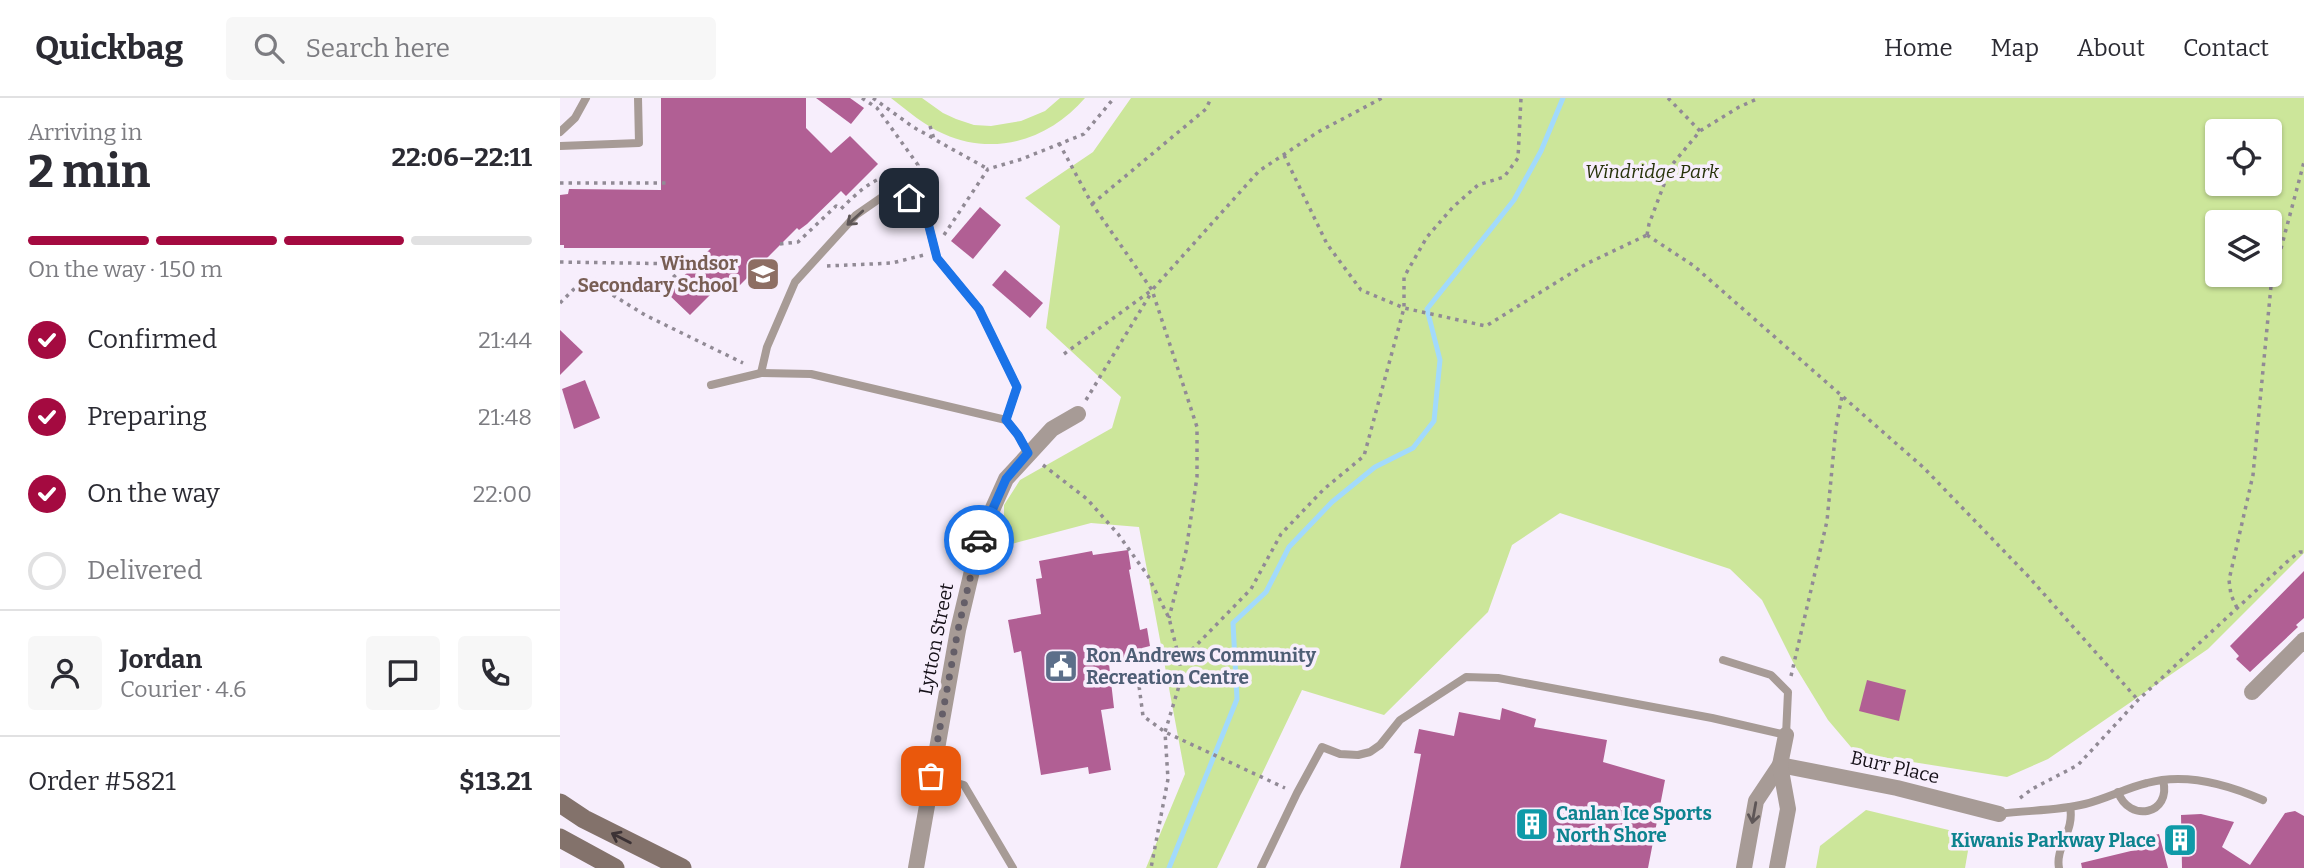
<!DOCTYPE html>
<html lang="en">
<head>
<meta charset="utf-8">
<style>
  body { margin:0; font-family:Bitter,serif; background:#f7f7f7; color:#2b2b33; height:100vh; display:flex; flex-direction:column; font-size:26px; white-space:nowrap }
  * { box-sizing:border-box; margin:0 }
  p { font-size:23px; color:#7c7c81 }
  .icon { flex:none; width:38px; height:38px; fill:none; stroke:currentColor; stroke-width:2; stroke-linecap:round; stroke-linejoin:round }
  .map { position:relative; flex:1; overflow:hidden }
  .panel { display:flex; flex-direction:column; background:#fff; width:560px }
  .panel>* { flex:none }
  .controls { position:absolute; left:1645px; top:21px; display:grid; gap:14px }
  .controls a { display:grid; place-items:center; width:77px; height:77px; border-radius:7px; background:#fff; box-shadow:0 2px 5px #0004; font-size:35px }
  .pin { position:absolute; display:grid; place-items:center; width:60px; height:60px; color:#fff; margin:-30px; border-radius:14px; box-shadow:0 4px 10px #0006 }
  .courier { position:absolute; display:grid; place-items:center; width:70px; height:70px; margin:-35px; border:5px solid #1a73e8; border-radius:50%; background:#fff; color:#222; box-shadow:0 2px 9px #0007 }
  .headline em { font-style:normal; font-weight:700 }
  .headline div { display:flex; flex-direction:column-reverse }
  .headline { display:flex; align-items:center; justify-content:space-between; height:119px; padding:0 28px }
  h1 { font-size:46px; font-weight:700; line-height:52px }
  .bar { display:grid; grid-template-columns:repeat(4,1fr); gap:10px 7px; align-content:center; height:84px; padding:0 28px }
  .bar i { height:9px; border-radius:5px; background:#e1e1e2 }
  .bar .on { background:#a40a40 }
  .bar p { grid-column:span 4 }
  .line { display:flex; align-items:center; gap:18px; padding:0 28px; border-top:2px solid #e1e1e2 }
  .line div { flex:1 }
  .round { display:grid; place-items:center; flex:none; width:74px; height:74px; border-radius:7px; background:#f7f7f7 }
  ol { padding:0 28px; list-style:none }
  li { display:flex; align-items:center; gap:21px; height:77px }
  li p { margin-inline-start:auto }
  li .icon { padding:7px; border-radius:50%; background:#a40a40; color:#fff; stroke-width:4 }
  li:last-child { color:#7c7c81 }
  li i { width:38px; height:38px; border:4px solid #e1e1e2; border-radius:50% }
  header { display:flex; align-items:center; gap:42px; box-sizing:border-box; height:98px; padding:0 35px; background:#fff; border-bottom:2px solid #e1e1e2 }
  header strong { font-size:33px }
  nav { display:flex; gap:38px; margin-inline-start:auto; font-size:24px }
  .search { width:490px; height:63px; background:#f7f7f7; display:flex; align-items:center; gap:18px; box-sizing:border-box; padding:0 24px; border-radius:7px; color:#7c7c81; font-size:26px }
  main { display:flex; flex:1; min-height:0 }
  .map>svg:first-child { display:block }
  .green { fill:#cce69a; fill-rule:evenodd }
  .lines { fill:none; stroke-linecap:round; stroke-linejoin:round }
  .stream { stroke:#a2dafc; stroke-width:5 }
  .building { fill:#b15f94 }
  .path { stroke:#918a95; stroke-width:3.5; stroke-dasharray:3.5 5; stroke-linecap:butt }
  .service { stroke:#a79b96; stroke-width:8 }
  .minor { stroke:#a79b96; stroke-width:16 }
  .secondary { stroke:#83726b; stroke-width:19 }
  .oneway { stroke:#5e5657 }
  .oneway2 { stroke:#3c3235 }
  .done { stroke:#645e68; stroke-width:7; stroke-dasharray:0 12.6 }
  .route { stroke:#1a73e8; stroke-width:9 }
  .labels { text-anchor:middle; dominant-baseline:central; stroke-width:7; stroke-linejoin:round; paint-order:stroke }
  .park-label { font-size:19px; font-style:italic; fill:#27320a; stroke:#f7eefc }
  .education-label { font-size:19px; font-weight:bold; fill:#785e54; stroke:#f7eefc; text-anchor:end }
  .street-label { font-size:19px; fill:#151018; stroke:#f7eefc }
  .service-label { font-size:19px; font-weight:bold; fill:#4e5e75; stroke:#f7eefc; text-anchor:start }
  .culture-label { font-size:19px; font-weight:bold; fill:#0d838f; stroke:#f7eefc; text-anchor:start }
</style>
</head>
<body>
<header>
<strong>Quickbag</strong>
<div class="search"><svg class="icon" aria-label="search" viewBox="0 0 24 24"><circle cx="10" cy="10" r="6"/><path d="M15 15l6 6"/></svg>Search here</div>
<nav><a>Home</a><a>Map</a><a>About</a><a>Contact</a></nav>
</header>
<main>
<section class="panel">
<div class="headline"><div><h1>2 min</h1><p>Arriving in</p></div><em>22:06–22:11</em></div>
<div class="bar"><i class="on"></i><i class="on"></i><i class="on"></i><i></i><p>On the way · 150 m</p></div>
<ol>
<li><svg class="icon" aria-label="check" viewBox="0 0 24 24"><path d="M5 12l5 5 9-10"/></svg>Confirmed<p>21:44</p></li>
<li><svg class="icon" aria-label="check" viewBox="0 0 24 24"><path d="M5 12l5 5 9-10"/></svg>Preparing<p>21:48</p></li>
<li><svg class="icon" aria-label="check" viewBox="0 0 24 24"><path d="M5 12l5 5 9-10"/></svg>On the way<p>22:00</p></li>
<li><i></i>Delivered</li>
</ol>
<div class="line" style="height:126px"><a class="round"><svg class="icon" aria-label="person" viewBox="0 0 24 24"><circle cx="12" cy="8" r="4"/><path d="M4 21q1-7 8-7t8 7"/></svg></a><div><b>Jordan</b><p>Courier · 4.6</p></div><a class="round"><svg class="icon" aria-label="chat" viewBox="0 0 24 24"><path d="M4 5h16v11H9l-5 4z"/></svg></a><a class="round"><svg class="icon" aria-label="phone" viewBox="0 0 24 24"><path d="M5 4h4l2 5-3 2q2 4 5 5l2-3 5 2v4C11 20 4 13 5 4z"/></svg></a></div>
<div class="line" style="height:91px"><div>Order #5821</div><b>$13.21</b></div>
</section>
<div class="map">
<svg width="1744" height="770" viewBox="0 0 1744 770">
  <rect width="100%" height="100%" fill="#f7eefc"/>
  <g class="green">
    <path d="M 331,0 L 362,0 L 383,15 L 396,21 L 414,27 L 431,28 L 461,23 L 485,13 L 500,0 L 525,0 C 490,41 435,59 384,36 C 365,28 348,13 331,0 Z"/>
    <path d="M 571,0 L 1744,0 L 1744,455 L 1648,551 L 1488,661 L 1447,679 L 1296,655 L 1268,622 L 1235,568 L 1202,502 L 1170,471 L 1000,415 L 952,447 L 928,514 L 824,617 L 742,592 L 657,770 L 586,770 L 625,676 L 579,429 L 531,425 L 444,448 L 444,407 L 460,382 L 552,330 L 561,299 L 486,230 L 500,128 L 465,100 L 533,54 ZM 1657,33 L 1710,33 L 1710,86 L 1657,86 ZM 1657,124 L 1710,124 L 1710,177 L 1657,177 Z"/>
    <path d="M 1306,712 L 1401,735 L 1409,747 L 1405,770 L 1256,770 L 1260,748 Z"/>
  </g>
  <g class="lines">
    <path class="stream" d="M 609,770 L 677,601 L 673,525 L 706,494 L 729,449 L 772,404 L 815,369 L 853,350 L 874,323 L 880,262 L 867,211 L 954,102 L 981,53 L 1003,0"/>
  </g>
  <g class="building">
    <path d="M 101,0 L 246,0 L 246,30 L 271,55 L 290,38 L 318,66 L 286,98 L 281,93 L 247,126 L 239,132 L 237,130 L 177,190 L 167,180 L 130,217 L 107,195 L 151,150 L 4,150 L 4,147 L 0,147 L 0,97 L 8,96 L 9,91 L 101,92 Z"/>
    <path d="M 256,0 L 290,0 L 304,10 L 291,26 Z"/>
    <path d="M 420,109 L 441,127 L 413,161 L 391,143 Z"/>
    <path d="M 445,172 L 483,205 L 470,220 L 432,187 Z"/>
    <path d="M 0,232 L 23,254 L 0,277 Z"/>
    <path d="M 25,282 L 40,320 L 14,331 L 2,291 Z"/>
    <path d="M 568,452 L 571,471 L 569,472 L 580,532 L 587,530 L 590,548 L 582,550 L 585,562 L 549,566 L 554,610 L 541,612 L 551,672 L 529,676 L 528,669 L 481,677 L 461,553 L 454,555 L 448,522 L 481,516 L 476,481 L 482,480 L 479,463 L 532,453 L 533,457 Z"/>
    <path d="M 1744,473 L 1744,520 L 1736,527 L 1738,529 L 1690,574 L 1676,561 L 1679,558 L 1670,548 Z"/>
    <path d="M 1307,582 L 1346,592 L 1339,623 L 1299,613 Z"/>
    <path d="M 942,610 L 976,621 L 974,629 L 1047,642 L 1043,664 L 1105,682 L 1088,770 L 840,770 L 861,656 L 854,655 L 859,631 L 894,638 L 899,614 L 940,622 Z"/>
    <path d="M 1735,713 L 1744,718 L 1744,770 L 1622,770 L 1621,717 L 1641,716 L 1674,724 L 1662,749 L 1690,767 L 1725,715 Z"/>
    <path d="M 1599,736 L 1608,770 L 1522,770 L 1521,765 L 1575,752 L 1573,742 Z"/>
  </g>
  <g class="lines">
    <g class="path">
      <path d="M 302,0 L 317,10 L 358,67 L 356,80"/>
      <path d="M 313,0 L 353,29 L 373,40"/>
      <path d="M 1108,0 L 1140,33"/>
      <path d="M 370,28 L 374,41 L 428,71"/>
      <path d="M 499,45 L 532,106 L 592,192 L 637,329 L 637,379 L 626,453 L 609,520"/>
      <path d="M 724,57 L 767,146 L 801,192 L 844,210 L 926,228 L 1026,166 L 1087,137"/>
      <path d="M 0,85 L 106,85"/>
      <path d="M 532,106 L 646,11 L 651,0"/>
      <path d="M 384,137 L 428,71 L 462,61 L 524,36 L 554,0"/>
      <path d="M 1087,137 L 1134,168 L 1364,370 L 1468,478 L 1578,602"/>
      <path d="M 1087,137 L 1089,126 L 1111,68 L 1140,33 L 1179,9 L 1199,0"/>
      <path d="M 220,146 L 238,144 L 276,108 L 281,111 C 311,80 341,59 374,99"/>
      <path d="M 0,164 L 128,166 L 98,193 L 103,198"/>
      <path d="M 267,168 L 332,165 L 364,157"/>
      <path d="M 0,205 L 25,180 L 85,217 L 183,265"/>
      <path d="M 504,256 L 592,192 L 699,73 L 758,34 L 822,0"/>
      <path d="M 526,302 L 591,195"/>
      <path d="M 483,367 L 527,401 L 558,436 L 588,478 L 609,520 L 620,564 L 619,588 L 605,634 L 608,681 L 591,770"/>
      <path d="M 1677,510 L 1671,497 L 1669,482 L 1693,377 L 1711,188 L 1744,64"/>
      <path d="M 620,564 L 691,491 L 721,436 L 764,391 L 804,358 L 844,210 L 844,179 L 867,139 L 893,109 L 918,87 L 944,79 L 958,60 L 961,0"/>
      <path d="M 1231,578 L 1267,423 L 1276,329 L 1282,298"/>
      <path d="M 578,580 L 583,618 L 605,634 L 725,690"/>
      <path d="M 1460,700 L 1472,691 L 1518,667 L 1578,602 L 1729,462 L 1740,454 L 1744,454"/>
    </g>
    <g class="service">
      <path d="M 0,34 L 15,20 L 26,0"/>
      <path d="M 0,48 L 79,45 L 78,0"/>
      <path d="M 201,275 L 207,249 L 235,184 L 296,117 L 335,90 L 364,109 L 377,160 L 419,211 L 457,289 L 446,322"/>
      <path d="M 151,287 L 201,275 L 251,276 L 446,322 L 458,337 L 468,355"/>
      <path d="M 372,678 L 404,687 L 453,770"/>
      <path d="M 1558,694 C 1569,725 1612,717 1603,682"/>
      <path d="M 1439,716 C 1468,712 1497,713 1525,706 C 1546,701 1566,690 1587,685 C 1626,674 1667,686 1703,702"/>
      <path d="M 701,770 L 737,695 L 762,649 L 780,656 L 798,657 L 810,654 L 820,647 L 840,622 L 906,579 L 938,580 L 1152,620 L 1226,637 L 1228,594 L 1211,577 L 1163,562"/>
      <path d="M 1499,770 C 1495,749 1515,733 1510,709"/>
    </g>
    <g class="minor">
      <path d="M 1692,594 L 1744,542"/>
      <path d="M 1220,667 L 1337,690 L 1439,716"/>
      <path d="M 356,770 L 398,532 L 420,439 L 446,381 L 492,331 L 518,316"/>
      <path d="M 1184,770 L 1196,703 L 1220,667"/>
      <path d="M 1217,770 L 1228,711 L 1220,667 L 1226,637"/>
    </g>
    <g class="secondary">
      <path d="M 0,705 L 24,721 L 122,770"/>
      <path d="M 0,740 L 55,770"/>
    </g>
  </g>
  <defs><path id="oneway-shaft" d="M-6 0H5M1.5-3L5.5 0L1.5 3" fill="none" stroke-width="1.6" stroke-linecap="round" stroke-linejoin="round" transform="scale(1.75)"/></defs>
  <g class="oneway">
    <use href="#oneway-shaft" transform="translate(295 120) rotate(138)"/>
    <use href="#oneway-shaft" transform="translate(1194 715) rotate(100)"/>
  </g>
  <use class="oneway2" href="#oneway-shaft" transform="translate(61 740) rotate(-153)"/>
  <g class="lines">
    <path class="done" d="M 371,678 L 398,532 L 419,442"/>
    <path class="route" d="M 349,100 L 364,109 L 377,160 L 419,211 L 457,289 L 446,322 L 458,337 L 468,355 L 446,381 L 419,442"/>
  </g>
  <defs>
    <g id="school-square" transform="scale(1.75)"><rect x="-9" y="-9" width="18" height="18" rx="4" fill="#8d6e63" stroke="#f7eefc"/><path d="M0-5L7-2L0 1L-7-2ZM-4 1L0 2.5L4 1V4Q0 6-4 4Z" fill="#fff"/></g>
    <g id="civic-square" transform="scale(1.75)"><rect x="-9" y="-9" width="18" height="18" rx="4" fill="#5c6f8a" stroke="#f7eefc"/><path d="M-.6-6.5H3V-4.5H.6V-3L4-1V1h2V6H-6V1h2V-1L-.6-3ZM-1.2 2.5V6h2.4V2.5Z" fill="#fff"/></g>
    <g id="building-square" transform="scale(1.75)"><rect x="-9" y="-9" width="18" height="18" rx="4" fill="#0f9aa8" stroke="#f7eefc"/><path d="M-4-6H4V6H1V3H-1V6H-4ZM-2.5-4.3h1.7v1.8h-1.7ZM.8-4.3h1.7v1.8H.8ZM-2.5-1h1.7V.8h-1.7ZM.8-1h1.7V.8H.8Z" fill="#fff"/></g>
  </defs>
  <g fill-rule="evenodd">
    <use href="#school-square" x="203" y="176"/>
    <use href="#civic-square" x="501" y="568"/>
    <use href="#building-square" x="972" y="726"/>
    <use href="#building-square" x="1620" y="742"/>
  </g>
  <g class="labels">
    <g class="park-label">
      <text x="1092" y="73">Windridge Park</text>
    </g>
    <g class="education-label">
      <text x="178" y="165">Windsor<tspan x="178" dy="22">Secondary School</tspan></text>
    </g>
    <g class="street-label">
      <text transform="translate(376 541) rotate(-79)">Lytton Street</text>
      <text transform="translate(1335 669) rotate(13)">Burr Place</text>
    </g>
    <g class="service-label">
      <text x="526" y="557">Ron Andrews Community<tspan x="526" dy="22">Recreation Centre</tspan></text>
    </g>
    <g class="culture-label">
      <text x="996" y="715">Canlan Ice Sports<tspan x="996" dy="22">North Shore</tspan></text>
      <text x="1596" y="742" text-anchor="end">Kiwanis Parkway Place</text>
    </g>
  </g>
</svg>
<div class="controls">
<a><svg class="icon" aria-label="locate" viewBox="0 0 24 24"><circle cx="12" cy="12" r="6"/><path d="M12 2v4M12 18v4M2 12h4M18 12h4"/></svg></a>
<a><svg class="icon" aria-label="layers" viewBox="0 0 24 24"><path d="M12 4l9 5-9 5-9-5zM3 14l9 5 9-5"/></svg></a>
</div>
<div class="pin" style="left:371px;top:678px;background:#ea580c"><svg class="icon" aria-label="bag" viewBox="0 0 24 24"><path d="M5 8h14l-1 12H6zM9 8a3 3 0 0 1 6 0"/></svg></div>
<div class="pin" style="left:349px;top:100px;background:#1f2937"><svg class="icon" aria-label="home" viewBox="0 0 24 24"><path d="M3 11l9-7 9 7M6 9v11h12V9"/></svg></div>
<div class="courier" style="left:419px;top:442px"><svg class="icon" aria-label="car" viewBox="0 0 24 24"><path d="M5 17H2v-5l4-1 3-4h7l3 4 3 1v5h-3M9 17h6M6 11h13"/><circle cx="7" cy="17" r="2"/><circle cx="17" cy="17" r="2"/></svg></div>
</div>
</main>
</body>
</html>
